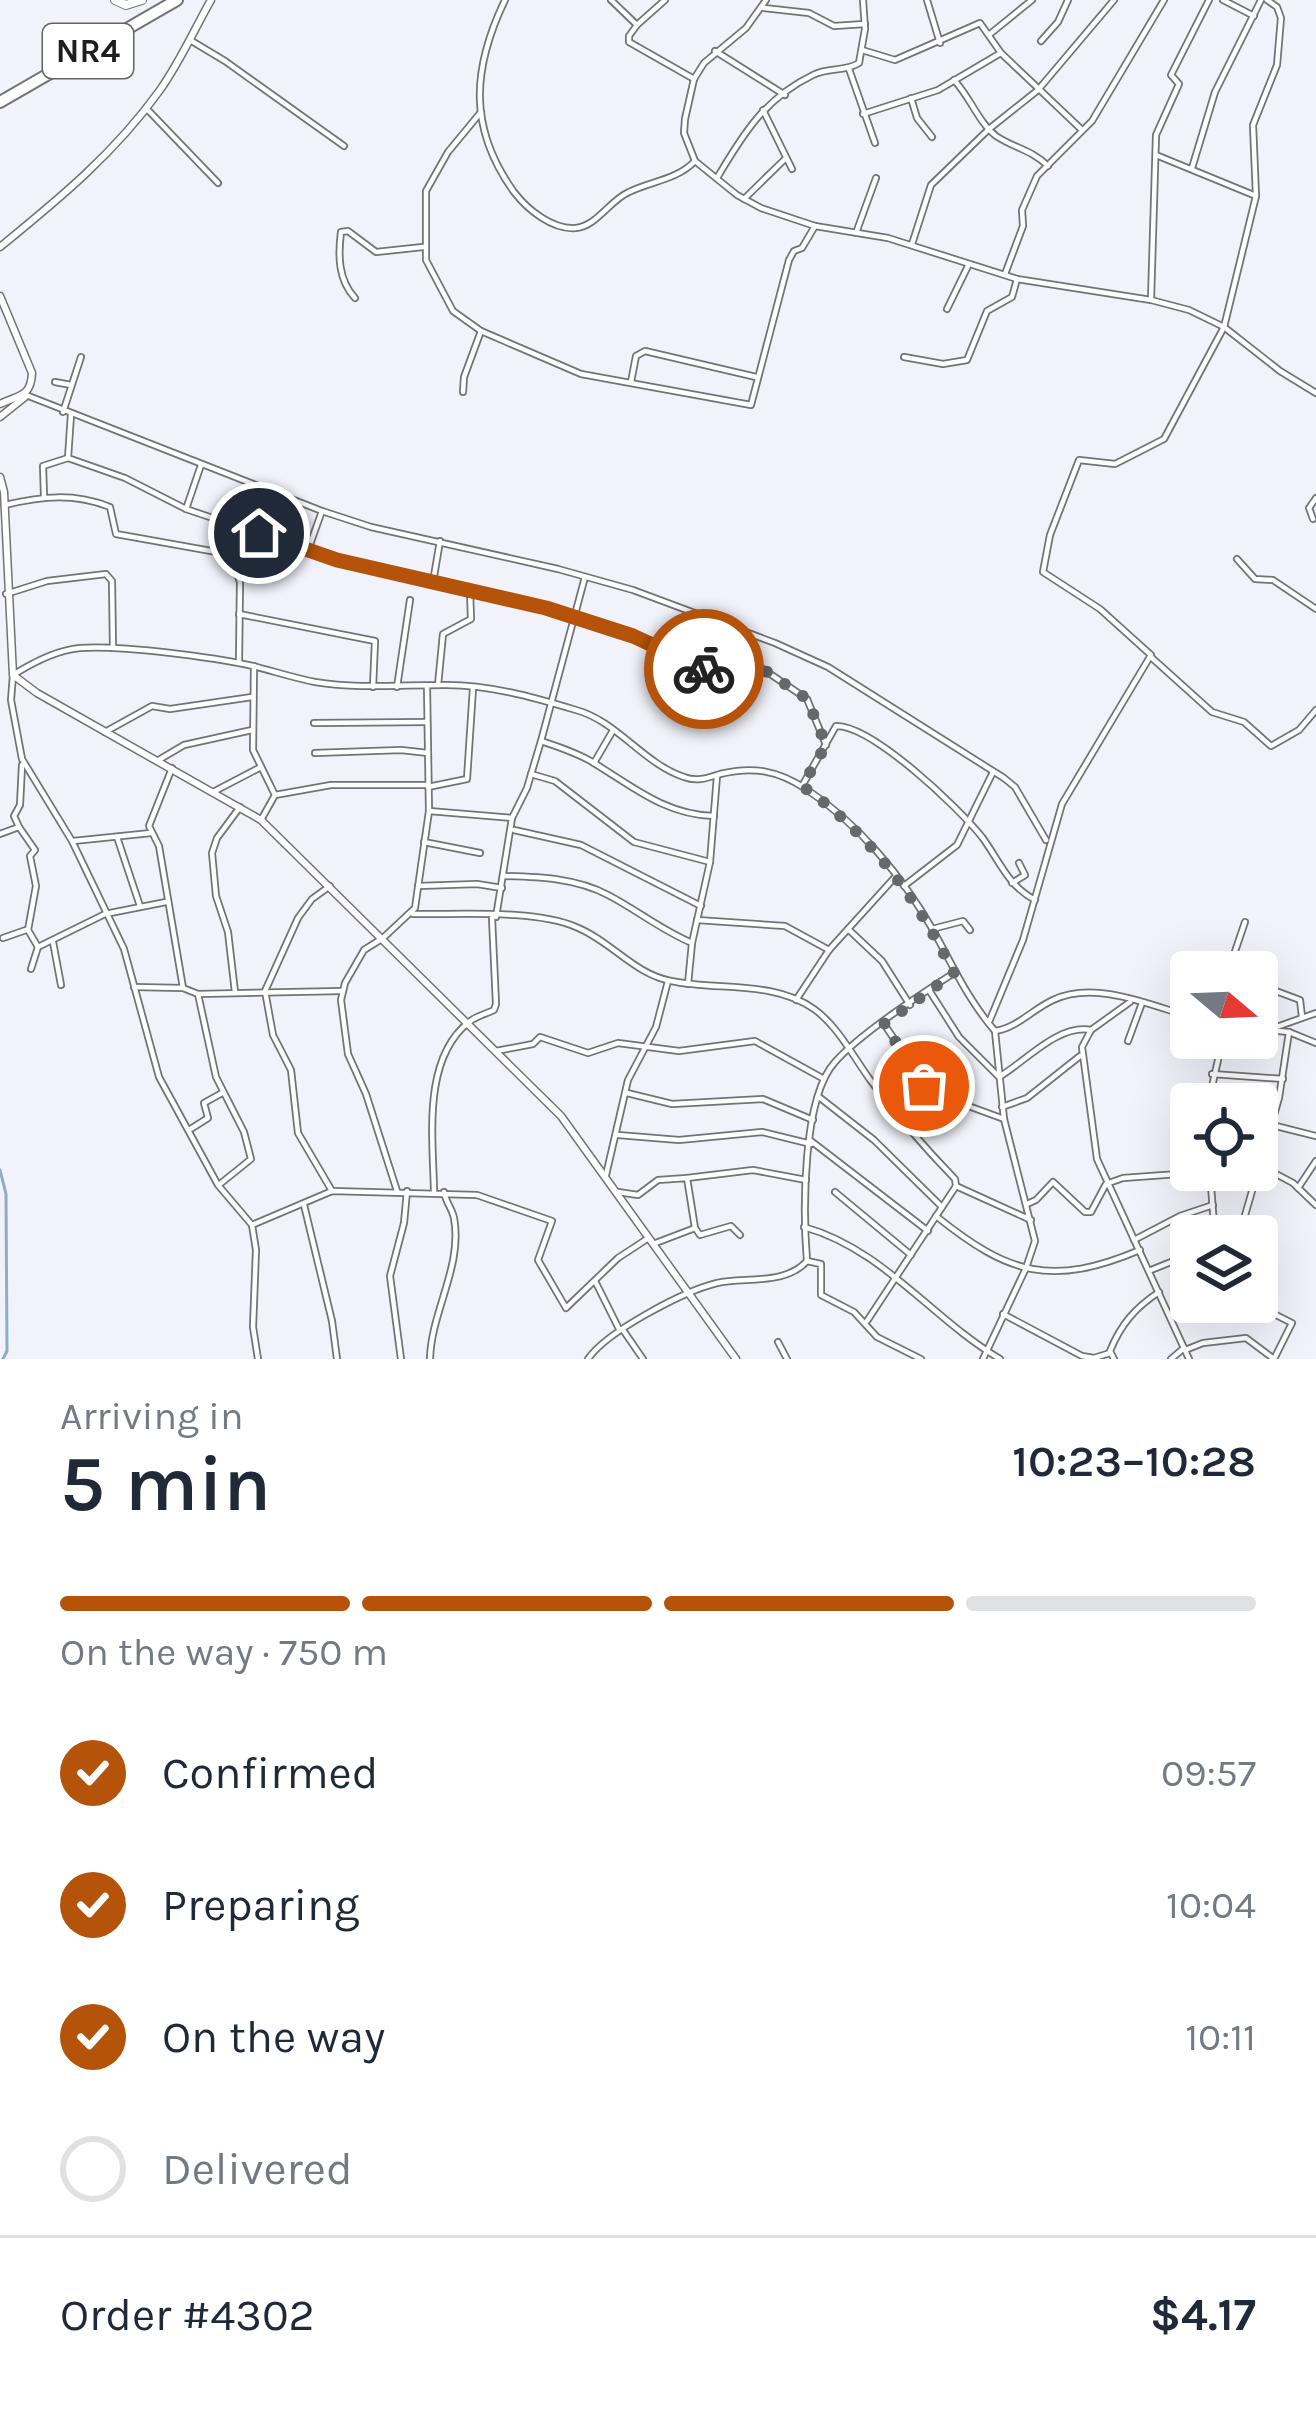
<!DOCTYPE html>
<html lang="en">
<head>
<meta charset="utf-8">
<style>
  body { margin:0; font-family:Karla,sans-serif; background:#f2f2f3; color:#1f2937; height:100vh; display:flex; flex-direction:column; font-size:45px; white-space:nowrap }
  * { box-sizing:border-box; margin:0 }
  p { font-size:39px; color:#747a83 }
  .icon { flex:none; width:66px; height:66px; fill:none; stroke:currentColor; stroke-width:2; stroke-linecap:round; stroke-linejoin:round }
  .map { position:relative; height:1359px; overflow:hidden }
  .details { display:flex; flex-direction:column; background:#fff; flex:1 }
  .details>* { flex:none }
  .needle { width:78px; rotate:109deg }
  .tools { position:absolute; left:1170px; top:951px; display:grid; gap:24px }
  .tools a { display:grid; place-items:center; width:108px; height:108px; border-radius:12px; background:#fff; box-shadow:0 12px 48px #0002; font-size:60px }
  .pin { position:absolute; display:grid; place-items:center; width:102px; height:102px; color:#fff; margin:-51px; border:6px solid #fff; border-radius:50%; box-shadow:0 3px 12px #0007 }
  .courier { position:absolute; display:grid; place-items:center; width:120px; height:120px; margin:-60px; border:9px solid #b45309; border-radius:50%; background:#fff; color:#222; box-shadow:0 3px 15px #0007 }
  .headline em { font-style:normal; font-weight:600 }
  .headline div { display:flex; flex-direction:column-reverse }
  .headline { display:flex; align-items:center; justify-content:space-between; height:204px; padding:0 60px }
  h1 { font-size:78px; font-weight:600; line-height:90px }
  .bar { display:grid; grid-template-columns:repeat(4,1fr); gap:18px 12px; align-content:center; height:144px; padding:0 60px }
  .bar i { height:15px; border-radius:9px; background:#e0e1e3 }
  .bar .on { background:#b45309 }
  .bar p { grid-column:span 4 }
  .line { display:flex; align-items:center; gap:30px; padding:0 60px; border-top:3px solid #e0e1e3 }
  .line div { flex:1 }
  ol { padding:0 60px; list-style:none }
  li { display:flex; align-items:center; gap:36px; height:132px }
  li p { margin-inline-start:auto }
  li .icon { padding:12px; border-radius:50%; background:#b45309; color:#fff; stroke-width:4 }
  li:last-child { color:#747a83 }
  li i { width:66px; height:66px; border:6px solid #e0e1e3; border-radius:50% }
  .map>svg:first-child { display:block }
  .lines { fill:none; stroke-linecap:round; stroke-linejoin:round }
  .stream { stroke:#8db1bb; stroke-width:3 }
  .minor-casing { stroke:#727379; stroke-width:8 }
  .tertiary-casing { stroke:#727379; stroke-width:9 }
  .secondary-casing { stroke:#727379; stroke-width:10 }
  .trunk-casing { stroke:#727379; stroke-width:14 }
  .minor { stroke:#fff; stroke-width:4.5 }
  .tertiary { stroke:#fff; stroke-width:6 }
  .secondary { stroke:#fff; stroke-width:8 }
  .trunk { stroke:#fff; stroke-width:10 }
  .done { stroke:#67686c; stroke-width:12; stroke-dasharray:0 21.6 }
  .route { stroke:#b45309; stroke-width:15 }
  .labels { text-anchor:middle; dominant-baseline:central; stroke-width:10; stroke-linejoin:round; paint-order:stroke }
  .shield { fill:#fff; stroke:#616263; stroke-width:3 }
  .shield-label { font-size:33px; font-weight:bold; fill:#1d1e20 }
</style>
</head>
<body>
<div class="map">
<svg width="1316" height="1359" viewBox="0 0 1316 1359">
  <rect width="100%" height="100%" fill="#f1f2fa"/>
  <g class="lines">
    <path class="stream" d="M 0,1170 L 6,1194 L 7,1351 L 3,1359"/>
    <g class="minor-casing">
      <g id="minor">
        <path d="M 505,0 C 472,69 468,128 514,192 C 527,209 552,230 576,228 C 597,226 610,200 629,192 C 651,181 677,180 695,161"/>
        <path d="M 611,0 L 637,25 L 629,36 L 629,42 L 694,79"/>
        <path d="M 766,0 L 746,28 L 704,63 L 694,79 L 685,119 L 684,133 L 695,161 L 737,195 L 761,208 L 815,226 L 888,238 L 1017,279 L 1151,300 L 1189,310 L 1224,327 L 1280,371 L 1316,393"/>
        <path d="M 927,0 L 940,43"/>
        <path d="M 1223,0 L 1254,16"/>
        <path d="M 764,8 L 809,13 L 834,26 L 865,24"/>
        <path d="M 638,24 L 665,0"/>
        <path d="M 990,34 L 1032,0"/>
        <path d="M 190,40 L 225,61 L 344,146"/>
        <path d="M 1041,41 L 1058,22 L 1068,0"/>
        <path d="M 862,50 L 895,60 L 980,23 L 1001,53 L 1082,130"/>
        <path d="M 715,51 L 785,95"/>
        <path d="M 849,69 L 875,143"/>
        <path d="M 954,80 C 970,97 979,123 996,136 C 1014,148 1032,150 1048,166"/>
        <path d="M 911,98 L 917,118 L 932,137"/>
        <path d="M 146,108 L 218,183"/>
        <path d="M 763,110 L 792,169"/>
        <path d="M 481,112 L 448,152 L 426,191 L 426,260 L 453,311 L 481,331 L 581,374 L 751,405 L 789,260 L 794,251 L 802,248 L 815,226"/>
        <path d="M 863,114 L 938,90 L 999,54"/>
        <path d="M 1156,155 L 1256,196"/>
        <path d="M 1192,168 L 1215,92 L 1261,0"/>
        <path d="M 717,178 C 743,134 765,98 813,75 C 828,67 845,72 859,63 L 865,29 L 863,0"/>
        <path d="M 744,199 L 785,159"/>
        <path d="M 856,233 L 876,178"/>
        <path d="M 912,244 L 931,185 L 989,129 L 1038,90 L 1114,0"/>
        <path d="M 1005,274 L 1023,226 L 1022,210 L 1037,176 L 1092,121 L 1164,0"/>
        <path d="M 355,298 C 338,280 338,255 341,232 L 348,231 L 376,252 L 423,247"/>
        <path d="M 1151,300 L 1156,135 L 1179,84 L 1171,75 L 1209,0"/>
        <path d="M 947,309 L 968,266"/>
        <path d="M 904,357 L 943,364 L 967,360 L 987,311 L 1012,297 L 1017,279"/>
        <path d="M 55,382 L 71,385"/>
        <path d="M 631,382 L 636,356 L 645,351 L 756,377"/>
        <path d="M 463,392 L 464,377 L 481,331"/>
        <path d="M 26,395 L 322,511 L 371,527 L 558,569 L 633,590 L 775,643 L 828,667 L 1004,778 L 1015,787 L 1046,840"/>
        <path d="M 63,412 L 81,357"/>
        <path d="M 71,414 L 68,458 L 125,478 L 186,509 L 337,560 L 546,608 L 633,636 L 706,670 L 743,665 L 763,669 L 807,699 L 826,745"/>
        <path d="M 44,496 L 43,466 L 68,458"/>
        <path d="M 5,505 C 43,496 74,493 110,507 L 116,534 L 228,554"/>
        <path d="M 186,509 L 201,465"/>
        <path d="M 1313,519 L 1309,508 L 1316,498"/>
        <path d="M 227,522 L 224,537 L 240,582 L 239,662"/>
        <path d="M 308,550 L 322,511"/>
        <path d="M 1237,559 L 1255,579 L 1273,580 L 1316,609"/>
        <path d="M 433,582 L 440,541"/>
        <path d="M 6,594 L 47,581 L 106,574 L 112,581 L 113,648"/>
        <path d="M 239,614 L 375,641 L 373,687"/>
        <path d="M 1152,658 L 1212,712 L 1244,722 L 1271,746 L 1299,730 L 1316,710"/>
        <path d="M 254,666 L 253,750 L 275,795 L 261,820"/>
        <path d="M 438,685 L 443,634 L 471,619 L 470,592"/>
        <path d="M 397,687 L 410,600"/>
        <path d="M 314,723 L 427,722"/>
        <path d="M 105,732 L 152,706 L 170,709 L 252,697"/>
        <path d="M 541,741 C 559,747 578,753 594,763 C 633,787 666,815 714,816"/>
        <path d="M 315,753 L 401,750 L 428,753"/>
        <path d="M 157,761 L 184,745 L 252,730"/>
        <path d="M 594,763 L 612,732"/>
        <path d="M 172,768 L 149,826 L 159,846 L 183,988"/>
        <path d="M 531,774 L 555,781 L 634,842 L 710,862"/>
        <path d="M 802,786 L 836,726 C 872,725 959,808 982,837 C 999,860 1008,886 1035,900"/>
        <path d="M 428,787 L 467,779 L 473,688"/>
        <path d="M 213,792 L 261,767"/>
        <path d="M 275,795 L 331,785 L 428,785"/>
        <path d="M 429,811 L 512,818"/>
        <path d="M 19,827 L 35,850 L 30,856 L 36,886 L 28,930 L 38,947 L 31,969"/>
        <path d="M 514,830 L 581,845 L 701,906"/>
        <path d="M 0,834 L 19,827 L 14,816 L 20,805 L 22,765"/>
        <path d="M 117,837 L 140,906"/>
        <path d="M 73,841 L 151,833"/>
        <path d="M 424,842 L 480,853"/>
        <path d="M 504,876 C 540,877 576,878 608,895 C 637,910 661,930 692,943"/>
        <path d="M 1012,883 L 1025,875 L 1019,863"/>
        <path d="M 330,886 L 312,899 L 298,918 L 265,991 L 273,1035 L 291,1070 L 298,1133 L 332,1191"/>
        <path d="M 418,886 L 477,884 L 502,888"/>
        <path d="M 904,886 L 957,845 L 993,772"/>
        <path d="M 413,914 C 459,915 534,909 576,927 C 611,941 634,974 671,981 C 718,991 773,980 814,1009 C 838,1026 854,1058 871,1081 C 897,1116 925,1148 955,1179 L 956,1186 L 1031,1220"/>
        <path d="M 496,917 L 512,818 L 527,788 L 541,741 L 585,577"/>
        <path d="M 697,920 L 785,926 L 829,950"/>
        <path d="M 848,929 L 882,961 L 910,1005"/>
        <path d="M 932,929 L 963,921 L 970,930"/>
        <path d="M 3,938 L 26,930"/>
        <path d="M 53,942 L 61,985"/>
        <path d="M 38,947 L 105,914 L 166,902"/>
        <path d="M 1228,972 L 1245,922"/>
        <path d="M 688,984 L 692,943 L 710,862 L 717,776"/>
        <path d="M 1257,984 L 1300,1000 L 1302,1017"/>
        <path d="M 134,987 L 183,988 L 198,994 L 342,991"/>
        <path d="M 929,990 L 959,1037 L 999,1077 C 1026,1061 1058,1024 1091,1030"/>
        <path d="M 235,992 L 228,932 L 216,896 L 212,853 L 217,838 L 240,807"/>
        <path d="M 198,994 L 216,1077 L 244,1132 L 251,1159 L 220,1184"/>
        <path d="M 796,1000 L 829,950 L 896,876"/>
        <path d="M 1130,1002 L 1091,1030 L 1082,1047 L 1097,1159 L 1189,1359"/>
        <path d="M 989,1022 L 1023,940 L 1062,804 L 1151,655 L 1100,609 L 1043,572 L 1050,535 L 1079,460 L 1115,464 L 1164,439 L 1224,327 L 1256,196 L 1253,125 L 1277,65 L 1281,18 L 1277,7 L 1267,0"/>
        <path d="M 884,1024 L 930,1092 L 1004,1119"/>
        <path d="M 1257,1029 L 1289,1032 L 1316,1043"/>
        <path d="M 1271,1029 L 1316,1013"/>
        <path d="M 1128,1041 L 1142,1003"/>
        <path d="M 496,1051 L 533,1044 L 540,1037 L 588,1053 L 618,1043 L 679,1051 L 755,1041 L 824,1079"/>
        <path d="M 1212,1074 L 1283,1079"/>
        <path d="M 627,1093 L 672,1104 L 763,1099 L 813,1120"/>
        <path d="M 819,1097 L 874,1140 L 942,1207"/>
        <path d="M 1208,1104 L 1223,1038"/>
        <path d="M 1002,1107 L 1027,1098 L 1080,1056"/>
        <path d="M 1272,1125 L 1316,1136"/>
        <path d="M 189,1130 L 208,1118 L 204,1103 L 222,1093"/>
        <path d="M 618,1135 L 679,1140 L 762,1132 L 811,1144"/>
        <path d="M 811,1141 L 928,1231"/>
        <path d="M 1261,1166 L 1293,1183 L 1316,1205"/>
        <path d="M 1210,1173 L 1214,1225"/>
        <path d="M 606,1175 L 628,1080 L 656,1027 L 668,981"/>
        <path d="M 687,1178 L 753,1170 L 806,1180"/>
        <path d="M 1298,1188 L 1316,1161"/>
        <path d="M 397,1191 L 366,1094 L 348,1054 L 341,1000 L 345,983 L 364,950 L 383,938 L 415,908 L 429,811 L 427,686"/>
        <path d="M 434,1191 C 433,1138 422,1059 469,1022 C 476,1016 486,1014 494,1010 L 496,1004 L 492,918"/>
        <path d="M 618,1192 L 638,1195 L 658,1180 L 687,1178 L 695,1228"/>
        <path d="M 835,1192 L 911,1255"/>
        <path d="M 1027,1204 L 1036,1200 L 1053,1182 L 1085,1212 L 1091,1212 L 1106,1184 L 1123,1178 L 1233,1170"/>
        <path d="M 304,1205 L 332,1321 L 337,1359"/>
        <path d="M 936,1216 C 1009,1275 1052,1287 1140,1250"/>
        <path d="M 252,1225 L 332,1191 L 477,1195 L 552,1221 L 538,1260 L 566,1308 L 618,1258 L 647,1239"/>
        <path d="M 804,1227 C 883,1249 931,1318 1000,1359"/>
        <path d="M 1239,1236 L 1279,1098 L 1289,1032"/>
        <path d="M 1134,1240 L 1180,1216 L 1213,1205"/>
        <path d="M 653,1244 L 695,1228 L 700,1235 L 731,1226 L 740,1235"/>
        <path d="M 807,1261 C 803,1213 802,1098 835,1062 C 861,1033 920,995 954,973"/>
        <path d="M 807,1261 L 821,1264 L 821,1295 L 854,1312 L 877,1337 L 921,1359"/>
        <path d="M 1151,1270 L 1191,1254"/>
        <path d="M 595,1281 L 619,1329"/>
        <path d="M 1250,1302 L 1292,1323 L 1274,1359"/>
        <path d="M 1003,1314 L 1082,1356 L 1094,1358 L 1110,1353"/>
        <path d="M 867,1321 L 956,1186"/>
        <path d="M 623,1330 L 643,1359"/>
        <path d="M 778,1342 L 787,1359"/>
        <path d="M 1185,1350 L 1203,1343 L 1246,1338 L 1274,1359"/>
        <path d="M 258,1359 L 253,1327 L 256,1250 L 252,1225 L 218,1185 L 159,1077 L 124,949 L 72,841 L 22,759 L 11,700 L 13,675 C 32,663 57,650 80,648 C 121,645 212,657 253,666 C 273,671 294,678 315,682 C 358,689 399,685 442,685 C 487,684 533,697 576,710 C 617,721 644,764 684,777 C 697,782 707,778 720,774 C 752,766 777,770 806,789 C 859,824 902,876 933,930 C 953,966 968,1000 995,1031 C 1017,1028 1033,1009 1053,1000 C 1095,980 1150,1005 1191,1017"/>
        <path d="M 401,1359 L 390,1276 L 404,1223 L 407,1191"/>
        <path d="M 430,1359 C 431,1312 463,1266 454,1218 C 452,1208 446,1203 444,1192"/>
        <path d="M 588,1359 C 606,1332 684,1291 717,1283 C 746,1277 786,1285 807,1261"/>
        <path d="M 983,1359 L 1026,1268 L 1035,1241 L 1004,1119 L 995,1031"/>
        <path d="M 1114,1359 L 1110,1351 C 1121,1324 1135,1308 1159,1292"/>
        <path d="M 1171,1359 L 1184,1348"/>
      </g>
    </g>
    <g class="tertiary-casing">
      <g id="tertiary">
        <path d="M 0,247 C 59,199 115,153 160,90 C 180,62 194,30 211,0"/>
        <path d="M 0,296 L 32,373 C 31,397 19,395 0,404"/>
        <path d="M 0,417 L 25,397"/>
        <path d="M 0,477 L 4,492 L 13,675 L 37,693 L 261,820 L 561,1116 L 736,1359"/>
      </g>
    </g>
    <g class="secondary-casing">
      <path id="secondary" d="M 115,0 L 126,5 L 142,0"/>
    </g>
    <g class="trunk-casing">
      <path id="trunk" d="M 0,102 L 177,0"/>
    </g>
    <use href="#minor" class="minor"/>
    <use href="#tertiary" class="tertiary"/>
    <use href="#secondary" class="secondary"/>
    <use href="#trunk" class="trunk"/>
  </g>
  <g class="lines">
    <path class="done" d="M 704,669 L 743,664 L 763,669 L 807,699 L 826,745 L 802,786 C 871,834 917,899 954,973 L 884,1024 L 924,1086"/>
    <path class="route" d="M 259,533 L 337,560 L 546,608 L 633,636 L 704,669"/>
  </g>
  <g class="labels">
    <rect class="shield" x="43" y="24" width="90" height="54" rx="9"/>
    <g class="shield-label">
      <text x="88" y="51">NR4</text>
    </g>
  </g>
</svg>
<div class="tools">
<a><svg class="needle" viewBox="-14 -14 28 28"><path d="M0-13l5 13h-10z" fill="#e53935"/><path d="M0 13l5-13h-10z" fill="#747a83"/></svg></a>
<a><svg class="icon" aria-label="locate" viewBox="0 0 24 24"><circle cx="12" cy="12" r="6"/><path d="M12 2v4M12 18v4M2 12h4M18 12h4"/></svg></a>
<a><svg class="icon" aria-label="layers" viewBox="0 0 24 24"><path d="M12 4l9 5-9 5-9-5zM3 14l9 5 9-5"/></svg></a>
</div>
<div class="pin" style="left:924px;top:1086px;background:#ea580c"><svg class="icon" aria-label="bag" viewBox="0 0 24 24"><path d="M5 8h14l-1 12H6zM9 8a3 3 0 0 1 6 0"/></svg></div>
<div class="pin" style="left:259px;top:533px;background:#1f2937"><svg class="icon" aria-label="home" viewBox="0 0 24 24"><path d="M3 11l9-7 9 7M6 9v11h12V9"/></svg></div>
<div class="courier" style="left:704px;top:669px"><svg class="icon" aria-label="bike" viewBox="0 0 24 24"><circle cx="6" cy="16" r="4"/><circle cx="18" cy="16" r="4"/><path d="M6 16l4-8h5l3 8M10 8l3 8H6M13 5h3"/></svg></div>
</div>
<section class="details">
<div class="headline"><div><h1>5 min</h1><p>Arriving in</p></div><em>10:23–10:28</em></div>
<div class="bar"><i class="on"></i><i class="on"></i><i class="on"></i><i></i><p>On the way · 750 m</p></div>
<ol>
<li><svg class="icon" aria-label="check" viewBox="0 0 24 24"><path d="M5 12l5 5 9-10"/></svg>Confirmed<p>09:57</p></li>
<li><svg class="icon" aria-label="check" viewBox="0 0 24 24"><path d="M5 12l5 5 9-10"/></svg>Preparing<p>10:04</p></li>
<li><svg class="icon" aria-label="check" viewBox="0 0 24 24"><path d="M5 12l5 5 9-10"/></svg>On the way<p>10:11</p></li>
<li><i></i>Delivered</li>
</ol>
<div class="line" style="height:156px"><div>Order #4302</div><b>$4.17</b></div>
</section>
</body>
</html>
